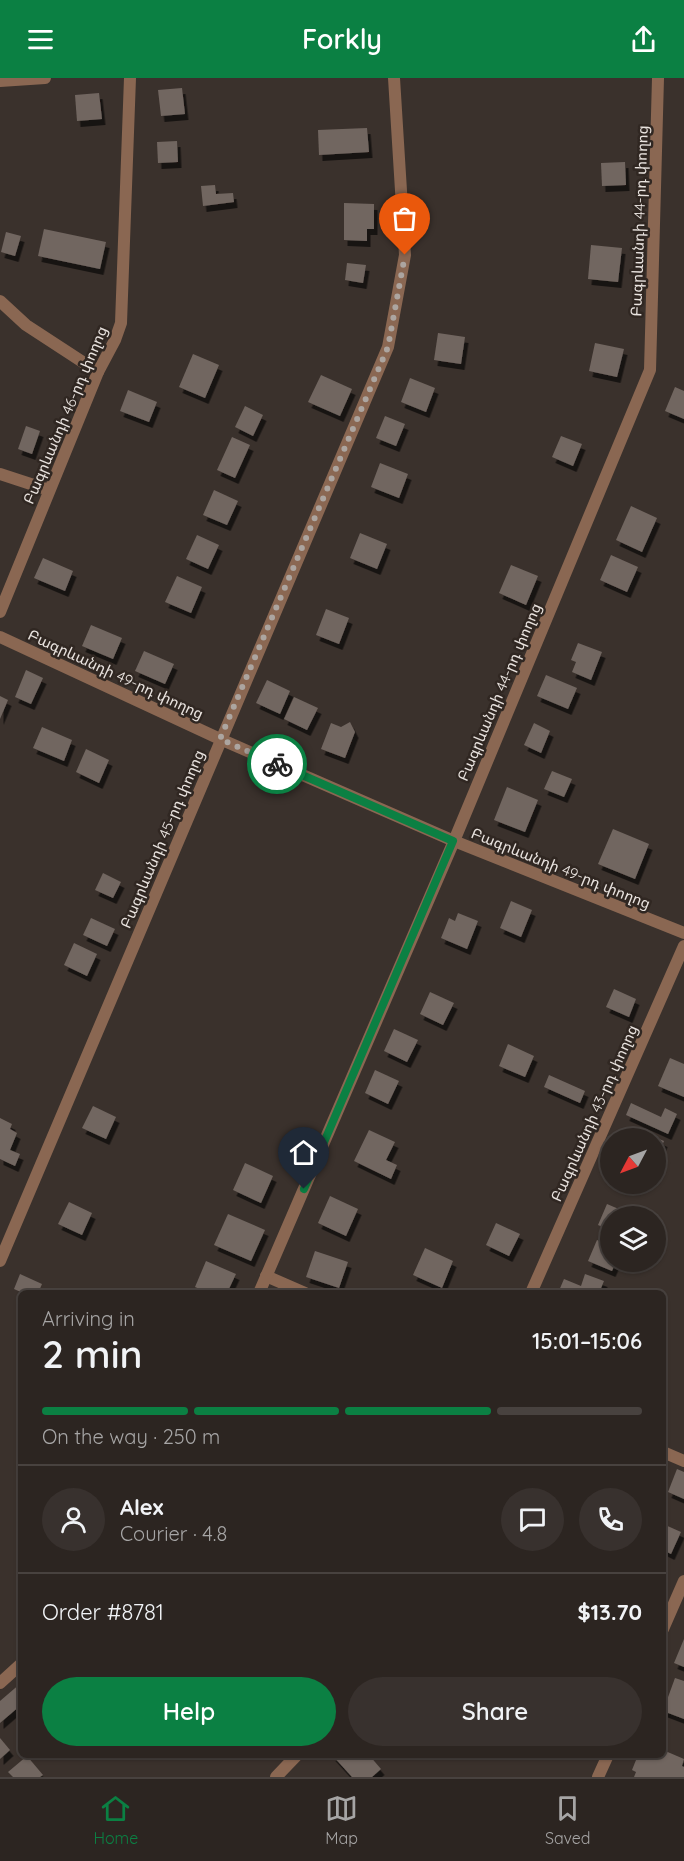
<!DOCTYPE html>
<html lang="en">
<head>
<meta charset="utf-8">
<style>
  body { margin:0; font-family:Quicksand,"Noto Sans Armenian",sans-serif; background:#38312e; color:#f1f3f6; height:100vh; display:flex; flex-direction:column; font-size:22px; white-space:nowrap }
  * { box-sizing:border-box; margin:0 }
  p { font-size:20px; color:#a6a5a5 }
  .icon { flex:none; width:33px; height:33px; fill:none; stroke:currentColor; stroke-width:2; stroke-linecap:round; stroke-linejoin:round }
  .map { position:relative; flex:1; overflow:hidden }
  .sheet { position:absolute; left:18px; top:1212px; width:648px; height:468px; display:flex; flex-direction:column; background:#2c2521; border-radius:9px; box-shadow:0 2px 4px #0004,0 0 0 2px #48423f }
  .sheet>* { flex:none }
  .needle { width:39px; rotate:229deg }
  .tools { position:absolute; left:600px; top:1050px; display:grid; gap:12px }
  .tools a { display:grid; place-items:center; width:66px; height:66px; border-radius:50%; background:#2c2521; box-shadow:0 2px 4px #0004,0 0 0 2px #48423f; font-size:30px }
  .pin { position:absolute; display:grid; place-items:center; width:51px; height:51px; color:#fff; margin:-62px -26px; border-radius:50% 50% 50% 0; rotate:-45deg; box-shadow:0 0 6px #0007 }
  .pin .icon { rotate:45deg }
  .courier { position:absolute; display:grid; place-items:center; width:60px; height:60px; margin:-30px; border:4px solid #0b8043; border-radius:50%; background:#fff; color:#222; box-shadow:0 2px 8px #0007 }
  .head em { font-style:normal; font-weight:600 }
  .head div { display:flex; flex-direction:column-reverse }
  .head { display:flex; align-items:center; justify-content:space-between; height:102px; padding:0 24px }
  h1 { font-size:39px; font-weight:600; line-height:45px }
  .bar { display:grid; grid-template-columns:repeat(4,1fr); gap:9px 6px; align-content:center; height:72px; padding:0 24px }
  .bar i { height:8px; border-radius:4px; background:#48423f }
  .bar .active { background:#0b8043 }
  .bar p { grid-column:span 4 }
  .line { display:flex; align-items:center; gap:15px; padding:0 24px; border-top:2px solid #48423f }
  .line div { flex:1 }
  .round { display:grid; place-items:center; flex:none; width:63px; height:63px; border-radius:32px; background:#38312e }
  .primary-button { display:flex; gap:12px; margin-top:auto; padding:12px 24px }
  .primary-button a { flex:1; height:69px; border-radius:36px; background:#0b8043; color:#fff; font-size:24px; font-weight:600; line-height:69px; text-align:center }
  .primary-button a+a { background:#38312e; color:#f1f3f6 }
  header { display:flex; justify-content:space-between; align-items:center; height:78px; padding:0 24px; background:#0b8043; color:#fff; font-size:27px; font-weight:600 }
  .dock { display:flex; justify-content:space-around; align-items:center; height:84px; border-top:2px solid #48423f; background:#2c2521; font-size:16px; color:#a6a5a5 }
  .dock a { display:grid; justify-items:center; gap:3px }
  .dock .active { color:#0b8043 }
  .map>svg:first-child { display:block }
  .building { fill:#716660; filter:url(#shadow) }
  .lines { fill:none; stroke-linecap:round; stroke-linejoin:round }
  .street { stroke:#8a6752; stroke-width:12 }
  .done { stroke:#aca5a0; stroke-width:6; stroke-dasharray:0 10.8 }
  .route { stroke:#0b8043; stroke-width:8 }
  .labels { text-anchor:middle; dominant-baseline:central; stroke-width:5; stroke-linejoin:round; paint-order:stroke }
  .street-label { font-size:15px; fill:#e9e3df; stroke:#302722 }
</style>
</head>
<body>
<header><svg class="icon" aria-label="menu" viewBox="0 0 24 24"><path d="M4 6h16M4 12h16M4 18h16"/></svg>Forkly<svg class="icon" aria-label="share" viewBox="0 0 24 24"><path d="M12 15V3M7 8l5-5 5 5M5 13v7h14v-7"/></svg></header>
<div class="map">
<svg width="684" height="1699" viewBox="0 0 684 1699">
  <defs>
    <filter id="shadow"><feDropShadow dx="3.5" dy="6" stdDeviation="0" flood-color="#0009"/></filter>
  </defs>
  <rect width="100%" height="100%" fill="#3a312c"/>
  <g class="building">
    <path d="M 182,10 L 185,36 L 161,38 L 158,12 Z"/>
    <path d="M 99,15 L 102,41 L 77,43 L 75,17 Z"/>
    <path d="M 367,50 L 369,74 L 319,77 L 318,52 Z"/>
    <path d="M 177,63 L 178,84 L 158,85 L 157,64 Z"/>
    <path d="M 625,84 L 626,107 L 602,108 L 601,85 Z"/>
    <path d="M 215,107 L 216,116 L 233,115 L 234,124 L 203,128 L 201,108 Z"/>
    <path d="M 344,125 L 374,126 L 374,151 L 367,151 L 367,163 L 344,162 Z"/>
    <path d="M 44,151 L 106,164 L 100,191 L 38,178 Z"/>
    <path d="M 6,154 L 21,158 L 15,178 L 1,174 Z"/>
    <path d="M 591,167 L 622,170 L 618,204 L 588,201 Z"/>
    <path d="M 347,185 L 366,187 L 363,205 L 345,202 Z"/>
    <path d="M 438,255 L 465,259 L 461,286 L 434,282 Z"/>
    <path d="M 595,265 L 624,271 L 617,299 L 589,293 Z"/>
    <path d="M 193,276 L 219,287 L 205,320 L 179,309 Z"/>
    <path d="M 321,297 L 352,311 L 340,338 L 308,324 Z"/>
    <path d="M 410,300 L 435,310 L 426,334 L 401,324 Z"/>
    <path d="M 675,309 L 684,313 L 684,341 L 665,333 Z"/>
    <path d="M 128,312 L 157,324 L 149,344 L 120,333 Z"/>
    <path d="M 245,328 L 263,337 L 253,358 L 235,349 Z"/>
    <path d="M 385,338 L 405,346 L 396,368 L 376,360 Z"/>
    <path d="M 26,348 L 40,353 L 32,376 L 18,371 Z"/>
    <path d="M 561,358 L 582,366 L 573,388 L 552,379 Z"/>
    <path d="M 232,359 L 250,367 L 235,400 L 217,392 Z"/>
    <path d="M 380,385 L 408,396 L 399,420 L 371,409 Z"/>
    <path d="M 214,412 L 238,423 L 227,447 L 203,437 Z"/>
    <path d="M 631,428 L 657,440 L 642,474 L 616,462 Z"/>
    <path d="M 360,455 L 387,466 L 377,491 L 350,480 Z"/>
    <path d="M 197,457 L 219,467 L 208,491 L 186,481 Z"/>
    <path d="M 611,477 L 638,489 L 627,514 L 600,502 Z"/>
    <path d="M 43,480 L 73,493 L 65,513 L 34,500 Z"/>
    <path d="M 511,487 L 538,498 L 526,527 L 499,515 Z"/>
    <path d="M 177,498 L 202,509 L 191,535 L 165,524 Z"/>
    <path d="M 326,531 L 349,540 L 339,566 L 316,557 Z"/>
    <path d="M 91,547 L 122,560 L 113,581 L 82,568 Z"/>
    <path d="M 578,565 L 602,574 L 591,602 L 572,594 L 576,584 L 571,582 Z"/>
    <path d="M 144,573 L 174,586 L 165,606 L 135,593 Z"/>
    <path d="M 26,592 L 43,600 L 31,626 L 15,619 Z"/>
    <path d="M 546,597 L 577,610 L 568,631 L 537,618 Z"/>
    <path d="M 267,602 L 290,613 L 280,636 L 256,625 Z"/>
    <path d="M 0,618 L 8,622 L 0,641 Z"/>
    <path d="M 294,619 L 318,630 L 307,652 L 284,641 Z"/>
    <path d="M 350,644 L 355,654 L 345,680 L 321,671 L 331,645 L 341,649 Z"/>
    <path d="M 534,645 L 550,653 L 541,675 L 524,667 Z"/>
    <path d="M 42,649 L 72,662 L 64,683 L 33,670 Z"/>
    <path d="M 86,671 L 109,682 L 99,705 L 76,694 Z"/>
    <path d="M 552,693 L 572,701 L 564,719 L 544,711 Z"/>
    <path d="M 507,709 L 538,722 L 525,754 L 494,742 Z"/>
    <path d="M 613,751 L 649,766 L 635,801 L 598,786 Z"/>
    <path d="M 103,795 L 121,804 L 113,820 L 95,812 Z"/>
    <path d="M 511,823 L 532,832 L 521,859 L 500,850 Z"/>
    <path d="M 458,835 L 478,843 L 467,871 L 441,860 L 449,840 L 455,843 Z"/>
    <path d="M 91,840 L 115,851 L 107,868 L 83,857 Z"/>
    <path d="M 74,865 L 97,876 L 87,898 L 64,887 Z"/>
    <path d="M 614,911 L 636,921 L 629,939 L 606,929 Z"/>
    <path d="M 430,914 L 454,925 L 443,947 L 420,936 Z"/>
    <path d="M 394,951 L 418,962 L 407,984 L 384,973 Z"/>
    <path d="M 508,966 L 534,978 L 525,999 L 499,988 Z"/>
    <path d="M 670,980 L 684,986 L 684,1019 L 658,1008 Z"/>
    <path d="M 375,992 L 399,1003 L 388,1026 L 365,1015 Z"/>
    <path d="M 549,997 L 585,1013 L 580,1025 L 544,1009 Z"/>
    <path d="M 631,1025 L 661,1039 L 665,1030 L 677,1036 L 668,1056 L 626,1037 Z"/>
    <path d="M 93,1028 L 116,1039 L 106,1061 L 82,1050 Z"/>
    <path d="M 0,1040 L 12,1046 L 10,1051 L 17,1055 L 10,1072 L 20,1076 L 15,1088 L 0,1081 Z"/>
    <path d="M 635,1051 L 664,1063 L 656,1082 L 656,1060 L 631,1060 Z"/>
    <path d="M 369,1052 L 395,1064 L 386,1082 L 397,1087 L 391,1101 L 354,1083 Z"/>
    <path d="M 245,1085 L 273,1098 L 261,1125 L 233,1112 Z"/>
    <path d="M 330,1118 L 358,1131 L 346,1158 L 318,1145 Z"/>
    <path d="M 69,1124 L 92,1135 L 82,1157 L 58,1146 Z"/>
    <path d="M 607,1126 L 635,1138 L 610,1138 L 610,1152 L 598,1147 Z"/>
    <path d="M 228,1136 L 265,1152 L 251,1183 L 214,1167 Z"/>
    <path d="M 496,1145 L 520,1156 L 509,1178 L 486,1167 Z"/>
    <path d="M 597,1162 L 610,1168 L 610,1184 L 616,1184 L 612,1193 L 588,1183 Z"/>
    <path d="M 425,1170 L 453,1183 L 442,1210 L 413,1197 Z"/>
    <path d="M 315,1173 L 348,1184 L 339,1210 L 306,1199 Z"/>
    <path d="M 206,1183 L 236,1196 L 227,1215 L 209,1215 L 195,1209 Z"/>
    <path d="M 20,1196 L 42,1206 L 38,1215 L 23,1215 L 14,1211 Z"/>
    <path d="M 585,1196 L 604,1203 L 599,1215 L 558,1215 L 564,1201 L 581,1208 Z"/>
    <path d="M 677,1391 L 684,1394 L 684,1421 L 668,1414 Z"/>
    <path d="M 663,1446 L 681,1454 L 671,1476 L 663,1472 Z"/>
    <path d="M 684,1561 L 684,1589 L 674,1585 Z"/>
    <path d="M 675,1600 L 684,1603 L 684,1641 L 663,1633 Z"/>
    <path d="M 21,1605 L 21,1627 L 0,1645 L 0,1623 Z"/>
    <path d="M 0,1660 L 10,1672 L 0,1681 Z"/>
    <path d="M 663,1672 L 684,1681 L 682,1688 L 684,1689 L 684,1699 L 634,1699 L 636,1694 L 632,1692 L 638,1677 L 663,1677 Z"/>
    <path d="M 332,1677 L 369,1677 L 381,1691 L 372,1699 L 352,1699 Z"/>
    <path d="M 27,1678 L 43,1697 L 40,1699 L 13,1699 L 8,1694 Z"/>
  </g>
  <g class="lines">
    <g class="street">
      <path d="M 0,3 L 45,0"/>
      <path d="M 0,223 L 26,247 L 98,294"/>
      <path d="M 0,396 L 49,412"/>
      <path d="M 0,534 L 98,294 L 115,262 L 121,245 L 130,0"/>
      <path d="M 0,559 L 220,661 L 454,763 L 684,855"/>
      <path d="M 0,1183 L 388,269 L 405,177 L 394,0"/>
      <path d="M 266,1198 L 305,1215"/>
      <path d="M 259,1215 L 454,763 L 650,292 L 658,0"/>
      <path d="M 531,1215 L 684,868"/>
      <path d="M 663,1374 L 684,1383"/>
      <path d="M 663,1551 L 684,1503"/>
      <path d="M 0,1605 L 21,1586"/>
      <path d="M 276,1699 L 297,1677"/>
      <path d="M 598,1699 L 608,1677"/>
    </g>
  </g>
  <g class="lines">
    <path class="done" d="M 277,686 L 220,661 L 388,269 L 405,177"/>
    <path class="route" d="M 277,686 L 453,763 L 304,1111"/>
  </g>
  <g class="labels">
    <g class="street-label">
      <text transform="translate(639 143) rotate(-88)">Բագրևանդի 44-րդ փողոց</text>
      <text transform="translate(65 337) rotate(-67)">Բագրևանդի 46-րդ փողոց</text>
      <text transform="translate(116 596) rotate(25)">Բագրևանդի 49-րդ փողոց</text>
      <text transform="translate(499 614) rotate(-67)">Բագրևանդի 44-րդ փողոց</text>
      <text transform="translate(162 761) rotate(-67)">Բագրևանդի 45-րդ փողոց</text>
      <text transform="translate(561 790) rotate(22)">Բագրևանդի 49-րդ փողոց</text>
      <text transform="translate(594 1035) rotate(-66)">Բագրևանդի 43-րդ փողոց</text>
    </g>
  </g>
</svg>
<div class="tools">
<a><svg class="needle" viewBox="-14 -14 28 28"><path d="M0-13l5 13h-10z" fill="#e53935"/><path d="M0 13l5-13h-10z" fill="#a6a5a5"/></svg></a>
<a><svg class="icon" aria-label="layers" viewBox="0 0 24 24"><path d="M12 4l9 5-9 5-9-5zM3 14l9 5 9-5"/></svg></a>
</div>
<div class="pin" style="left:405px;top:177px;background:#ea580c"><svg class="icon" aria-label="bag" viewBox="0 0 24 24"><path d="M5 8h14l-1 12H6zM9 8a3 3 0 0 1 6 0"/></svg></div>
<div class="pin" style="left:304px;top:1111px;background:#1f2937"><svg class="icon" aria-label="home" viewBox="0 0 24 24"><path d="M3 11l9-7 9 7M6 9v11h12V9"/></svg></div>
<div class="courier" style="left:277px;top:686px"><svg class="icon" aria-label="bike" viewBox="0 0 24 24"><circle cx="6" cy="16" r="4"/><circle cx="18" cy="16" r="4"/><path d="M6 16l4-8h5l3 8M10 8l3 8H6M13 5h3"/></svg></div>
<section class="sheet">
<div class="head"><div><h1>2 min</h1><p>Arriving in</p></div><em>15:01–15:06</em></div>
<div class="bar"><i class="active"></i><i class="active"></i><i class="active"></i><i></i><p>On the way · 250 m</p></div>
<div class="line" style="height:108px"><a class="round"><svg class="icon" aria-label="person" viewBox="0 0 24 24"><circle cx="12" cy="8" r="4"/><path d="M4 21q1-7 8-7t8 7"/></svg></a><div><b>Alex</b><p>Courier · 4.8</p></div><a class="round"><svg class="icon" aria-label="chat" viewBox="0 0 24 24"><path d="M4 5h16v11H9l-5 4z"/></svg></a><a class="round"><svg class="icon" aria-label="phone" viewBox="0 0 24 24"><path d="M5 4h4l2 5-3 2q2 4 5 5l2-3 5 2v4C11 20 4 13 5 4z"/></svg></a></div>
<div class="line" style="height:78px"><div>Order #8781</div><b>$13.70</b></div>
<div class="primary-button"><a>Help</a><a>Share</a></div>
</section>
</div>
<nav class="dock">
<a class="active"><svg class="icon" aria-label="home" viewBox="0 0 24 24"><path d="M3 11l9-7 9 7M6 9v11h12V9"/></svg>Home</a>
<a><svg class="icon" aria-label="map" viewBox="0 0 24 24"><path d="M3 6l6-2 6 2 6-2v14l-6 2-6-2-6 2zM9 4v14M15 6v14"/></svg>Map</a>
<a><svg class="icon" aria-label="saved" viewBox="0 0 24 24"><path d="M7 4h10v16l-5-4-5 4z"/></svg>Saved</a>
</nav>
</body>
</html>
